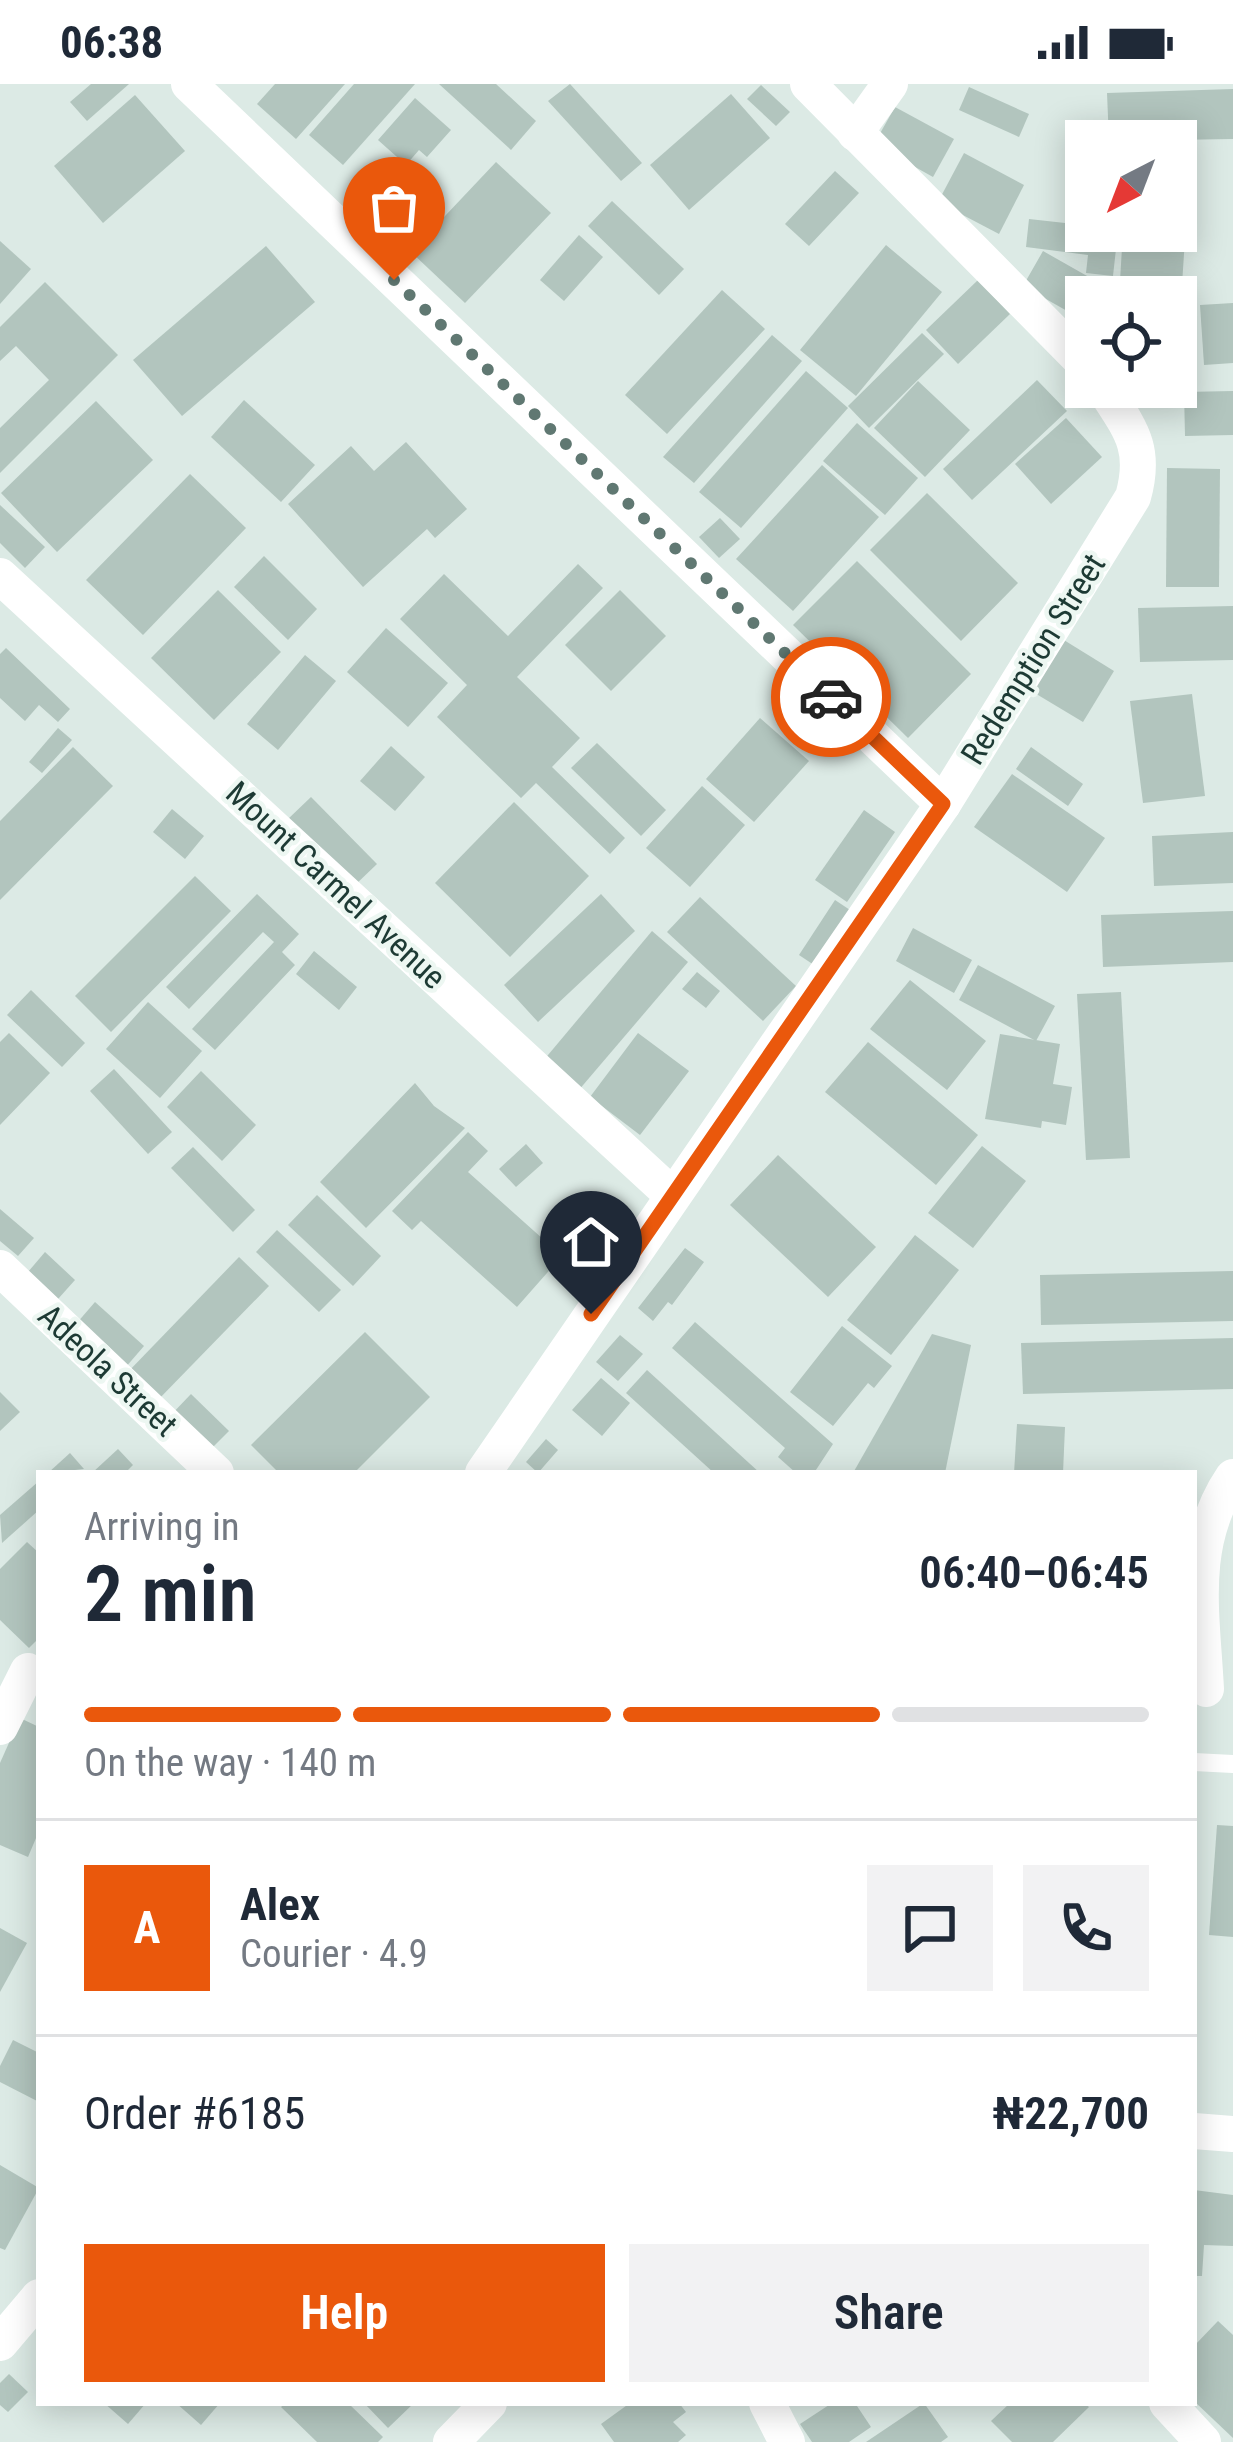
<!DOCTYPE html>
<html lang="en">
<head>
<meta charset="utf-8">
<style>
  body { margin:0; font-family:"Roboto Condensed",sans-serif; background:#f2f2f3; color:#1f2937; height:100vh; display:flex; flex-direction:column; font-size:45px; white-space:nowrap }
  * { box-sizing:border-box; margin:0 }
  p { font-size:39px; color:#747a83 }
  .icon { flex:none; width:66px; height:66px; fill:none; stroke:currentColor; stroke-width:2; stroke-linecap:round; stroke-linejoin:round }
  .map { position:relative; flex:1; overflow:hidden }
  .sheet { position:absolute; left:36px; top:1386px; width:1161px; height:936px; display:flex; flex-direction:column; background:#fff; border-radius:0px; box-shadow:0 6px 30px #0003 }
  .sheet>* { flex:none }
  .needle { width:78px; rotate:222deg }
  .tools { position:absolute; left:1065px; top:36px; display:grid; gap:24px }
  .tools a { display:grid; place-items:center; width:132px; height:132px; border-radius:0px; background:#fff; box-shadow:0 6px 30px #0003; font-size:60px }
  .pin { position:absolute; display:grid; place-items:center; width:102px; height:102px; color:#fff; margin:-123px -51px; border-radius:50% 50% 50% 0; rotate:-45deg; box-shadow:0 0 12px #0007 }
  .pin .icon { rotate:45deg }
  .courier { position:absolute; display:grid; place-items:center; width:120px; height:120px; margin:-60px; border:9px solid #ea580c; border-radius:50%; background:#fff; color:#222; box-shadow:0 3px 15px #0007 }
  .headline em { font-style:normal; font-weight:600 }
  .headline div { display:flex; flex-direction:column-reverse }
  .headline { display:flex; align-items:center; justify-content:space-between; height:204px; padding:0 48px }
  h1 { font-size:78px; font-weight:600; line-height:90px }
  .bar { display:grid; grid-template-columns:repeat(4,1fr); gap:18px 12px; align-content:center; height:144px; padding:0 48px }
  .bar i { height:15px; border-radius:9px; background:#e0e1e3 }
  .bar .active { background:#ea580c }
  .bar p { grid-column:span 4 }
  .line { display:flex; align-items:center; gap:30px; padding:0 48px; border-top:3px solid #e0e1e3 }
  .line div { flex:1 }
  .round { display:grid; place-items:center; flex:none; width:126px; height:126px; border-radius:0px; background:#f2f2f3 }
  .action { display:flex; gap:24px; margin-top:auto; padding:24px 48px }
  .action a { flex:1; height:138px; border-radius:0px; background:#ea580c; color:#fff; font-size:48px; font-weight:600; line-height:138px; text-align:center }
  .action a+a { background:#f2f2f3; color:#1f2937 }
  .status { display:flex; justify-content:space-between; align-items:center; height:84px; padding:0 60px; background:#fff; direction:ltr }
  .status svg { height:33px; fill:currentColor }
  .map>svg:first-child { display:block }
  .building { fill:#b2c5be }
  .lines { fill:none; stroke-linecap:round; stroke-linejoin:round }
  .service { stroke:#fff; stroke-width:18 }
  .minor { stroke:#fff; stroke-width:36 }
  .done { stroke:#607872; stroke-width:12; stroke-dasharray:0 21.6 }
  .route { stroke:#ea580c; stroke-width:15 }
  .labels { text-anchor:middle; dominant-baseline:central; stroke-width:9; stroke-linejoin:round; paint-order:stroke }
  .street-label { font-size:33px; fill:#1d3a34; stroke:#edf7f2 }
</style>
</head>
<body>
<div class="status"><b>06:38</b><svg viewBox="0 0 49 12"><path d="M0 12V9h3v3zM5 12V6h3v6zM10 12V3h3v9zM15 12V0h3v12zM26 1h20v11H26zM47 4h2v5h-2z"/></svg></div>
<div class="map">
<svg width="1233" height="2358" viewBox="0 0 1233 2358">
  <rect width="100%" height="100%" fill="#dceae5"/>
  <g class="building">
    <path d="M 91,0 L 129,0 L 87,37 L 70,18 Z"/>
    <path d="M 275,0 L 345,0 L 296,55 L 257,20 Z"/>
    <path d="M 354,0 L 415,0 L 343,81 L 309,51 Z"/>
    <path d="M 439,0 L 496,0 L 536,37 L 511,66 Z"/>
    <path d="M 570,0 L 642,79 L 621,97 L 548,17 Z"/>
    <path d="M 761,1 L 790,28 L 776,42 L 747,15 Z"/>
    <path d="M 969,3 L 1029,30 L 1019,53 L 959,26 Z"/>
    <path d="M 1233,5 L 1233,55 L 1109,57 L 1107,9 Z"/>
    <path d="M 731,10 L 770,54 L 689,126 L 650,81 Z"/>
    <path d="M 135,11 L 185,67 L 103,139 L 54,82 Z"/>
    <path d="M 415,14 L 451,46 L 427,73 L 419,66 L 406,81 L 378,56 Z"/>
    <path d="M 895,23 L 954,55 L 933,93 L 874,60 Z"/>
    <path d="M 964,69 L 1024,101 L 999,150 L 938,118 Z"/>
    <path d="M 496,78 L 551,129 L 465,219 L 411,168 Z"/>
    <path d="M 835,87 L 859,109 L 809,162 L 785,140 Z"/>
    <path d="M 1176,91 L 1189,92 L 1182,201 L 1120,197 L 1123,147 L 1176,147 Z"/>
    <path d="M 1078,105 L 1086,106 L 1086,147 L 1118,147 L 1113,192 L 1086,189 L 1088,171 L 1026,163 L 1029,135 L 1074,140 Z"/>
    <path d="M 612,117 L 684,185 L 659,211 L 588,142 Z"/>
    <path d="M 579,151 L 603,173 L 564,217 L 540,196 Z"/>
    <path d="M 0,157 L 31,185 L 0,220 Z"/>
    <path d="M 886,161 L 942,208 L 856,312 L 800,266 Z"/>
    <path d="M 266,162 L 315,218 L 182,332 L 133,276 Z"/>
    <path d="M 1043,167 L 1103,201 L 1096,213 L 1086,213 L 1083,236 L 1023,202 Z"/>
    <path d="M 978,196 L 1010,230 L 958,280 L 926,246 Z"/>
    <path d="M 45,198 L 118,271 L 0,389 L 0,344 L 49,296 L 16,262 L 0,277 L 0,243 Z"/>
    <path d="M 722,206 L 765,245 L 667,350 L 625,311 Z"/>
    <path d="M 1233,219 L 1233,279 L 1204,281 L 1200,221 Z"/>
    <path d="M 922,249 L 944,270 L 869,344 L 848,322 Z"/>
    <path d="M 772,251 L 802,277 L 694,399 L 663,373 Z"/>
    <path d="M 806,287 L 848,324 L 741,444 L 699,408 Z"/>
    <path d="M 1037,296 L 1067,327 L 972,416 L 943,385 Z"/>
    <path d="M 918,297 L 970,346 L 925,393 L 874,344 Z"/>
    <path d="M 1233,307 L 1233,351 L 1185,352 L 1184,308 Z"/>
    <path d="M 244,316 L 315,381 L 281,418 L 211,353 Z"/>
    <path d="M 96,317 L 153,376 L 57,468 L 1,409 Z"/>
    <path d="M 1066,334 L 1102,373 L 1051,420 L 1015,380 Z"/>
    <path d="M 857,339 L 918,394 L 885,431 L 823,377 Z"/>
    <path d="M 406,358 L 467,425 L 435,454 L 427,445 L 363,503 L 288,420 L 351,362 L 374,387 Z"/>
    <path d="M 822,381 L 879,433 L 793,527 L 736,475 Z"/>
    <path d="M 1167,384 L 1220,385 L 1219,503 L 1166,503 Z"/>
    <path d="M 190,390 L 246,444 L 143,551 L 86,496 Z"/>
    <path d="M 927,409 L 1018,499 L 961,557 L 870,466 Z"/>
    <path d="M 0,421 L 45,463 L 25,484 L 0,459 Z"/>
    <path d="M 720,434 L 740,455 L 719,474 L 699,453 Z"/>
    <path d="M 264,472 L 317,525 L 288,556 L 234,503 Z"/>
    <path d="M 857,477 L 971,590 L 908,654 L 793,541 Z"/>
    <path d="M 578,480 L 603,504 L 517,593 L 580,654 L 552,683 L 625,754 L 610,770 L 536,699 L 521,714 L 437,633 L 467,601 L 400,535 L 444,490 L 508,552 Z"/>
    <path d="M 218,506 L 281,568 L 214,636 L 151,574 Z"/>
    <path d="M 620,506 L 666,552 L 611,607 L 565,561 Z"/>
    <path d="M 1233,522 L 1233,576 L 1140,578 L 1138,524 Z"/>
    <path d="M 386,544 L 448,599 L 408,643 L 347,588 Z"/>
    <path d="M 1059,553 L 1114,587 L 1083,638 L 1028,605 Z"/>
    <path d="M 6,564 L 70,625 L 58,638 L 39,621 L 25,637 L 0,614 L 0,570 Z"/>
    <path d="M 305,571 L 336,597 L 278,666 L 247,640 Z"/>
    <path d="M 1192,610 L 1205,712 L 1143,719 L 1130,617 Z"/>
    <path d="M 760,634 L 809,677 L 754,738 L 706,695 Z"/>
    <path d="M 58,644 L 72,656 L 42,689 L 29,678 Z"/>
    <path d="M 597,659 L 666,726 L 641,752 L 571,684 Z"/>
    <path d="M 391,662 L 425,693 L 395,727 L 360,697 Z"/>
    <path d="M 73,663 L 113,702 L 0,816 L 0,737 Z"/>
    <path d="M 1031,663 L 1083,700 L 1068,722 L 1016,685 Z"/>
    <path d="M 1012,690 L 1105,754 L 1067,808 L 974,743 Z"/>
    <path d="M 702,702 L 745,741 L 690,803 L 646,764 Z"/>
    <path d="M 311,713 L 377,780 L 353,803 L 287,736 Z"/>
    <path d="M 514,718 L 589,792 L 510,873 L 435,799 Z"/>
    <path d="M 172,725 L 204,752 L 185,775 L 153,748 Z"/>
    <path d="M 864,726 L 895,748 L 847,818 L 815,796 Z"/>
    <path d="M 1233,748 L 1233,799 L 1154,802 L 1152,752 Z"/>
    <path d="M 195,792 L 231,827 L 111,948 L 75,912 Z"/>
    <path d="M 257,810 L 299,850 L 282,868 L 295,881 L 215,966 L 192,945 L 274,858 L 263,848 L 189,925 L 166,903 Z"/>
    <path d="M 601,810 L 635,847 L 538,938 L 504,901 Z"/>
    <path d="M 700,813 L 796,902 L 763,937 L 667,848 Z"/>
    <path d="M 835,816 L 856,830 L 820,885 L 799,871 Z"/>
    <path d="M 1233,827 L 1233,878 L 1103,883 L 1101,831 Z"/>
    <path d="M 913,844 L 972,876 L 954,909 L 896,877 Z"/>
    <path d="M 652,847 L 688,878 L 578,1007 L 543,977 Z"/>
    <path d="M 314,867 L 357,903 L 339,926 L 296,890 Z"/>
    <path d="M 978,881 L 1055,922 L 1036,957 L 959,916 Z"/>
    <path d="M 697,888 L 720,907 L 706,924 L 682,905 Z"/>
    <path d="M 910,896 L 986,957 L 947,1006 L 870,945 Z"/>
    <path d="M 31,906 L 85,959 L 62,983 L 7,931 Z"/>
    <path d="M 1121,908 L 1130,1074 L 1086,1076 L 1077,910 Z"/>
    <path d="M 148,918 L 202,967 L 160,1014 L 106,965 Z"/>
    <path d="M 9,949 L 50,989 L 0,1041 L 0,958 Z"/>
    <path d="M 638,949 L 689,987 L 640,1051 L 590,1013 Z"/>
    <path d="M 1000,950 L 1060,960 L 1053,1000 L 1072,1003 L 1066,1041 L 1042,1037 L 1041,1044 L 985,1035 Z"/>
    <path d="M 868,958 L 978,1051 L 936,1101 L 825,1008 Z"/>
    <path d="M 114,985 L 172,1048 L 148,1070 L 90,1007 Z"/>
    <path d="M 201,987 L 256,1041 L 222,1077 L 167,1023 Z"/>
    <path d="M 415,999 L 434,1022 L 465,1044 L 366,1144 L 320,1098 Z"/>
    <path d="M 468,1048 L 488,1067 L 468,1088 L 562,1172 L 517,1223 L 421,1137 L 412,1146 L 392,1127 Z"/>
    <path d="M 526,1060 L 543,1079 L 516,1103 L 499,1085 Z"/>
    <path d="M 982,1062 L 1026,1097 L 973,1164 L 928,1129 Z"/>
    <path d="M 193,1063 L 255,1126 L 233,1148 L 171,1084 Z"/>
    <path d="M 778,1071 L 876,1163 L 828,1213 L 730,1121 Z"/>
    <path d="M 317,1111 L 381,1172 L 353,1202 L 288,1141 Z"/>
    <path d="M 0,1125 L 34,1154 L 18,1172 L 0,1157 Z"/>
    <path d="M 277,1146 L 341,1206 L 319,1228 L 256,1168 Z"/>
    <path d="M 915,1151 L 959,1186 L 891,1271 L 847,1236 Z"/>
    <path d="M 685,1164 L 704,1178 L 672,1221 L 668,1218 L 653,1237 L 638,1224 Z"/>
    <path d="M 45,1168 L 75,1196 L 58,1215 L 28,1188 Z"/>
    <path d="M 239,1173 L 269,1202 L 156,1318 L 126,1290 Z"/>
    <path d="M 1233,1187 L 1233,1237 L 1041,1241 L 1040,1191 Z"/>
    <path d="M 95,1218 L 144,1262 L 125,1284 L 76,1240 Z"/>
    <path d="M 695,1238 L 833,1360 L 814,1389 L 796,1389 L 778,1373 L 785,1364 L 672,1264 Z"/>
    <path d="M 842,1242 L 892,1282 L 874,1304 L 868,1299 L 833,1342 L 790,1308 Z"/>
    <path d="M 365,1248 L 430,1313 L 354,1389 L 279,1389 L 251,1361 Z"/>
    <path d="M 932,1250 L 971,1261 L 945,1389 L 853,1389 Z"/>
    <path d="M 620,1251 L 643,1270 L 618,1297 L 596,1278 Z"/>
    <path d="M 1233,1254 L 1233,1305 L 1023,1310 L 1021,1259 Z"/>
    <path d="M 647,1286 L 760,1389 L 714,1389 L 626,1309 Z"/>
    <path d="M 601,1294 L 630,1319 L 602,1352 L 572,1326 Z"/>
    <path d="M 0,1308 L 20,1328 L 0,1347 Z"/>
    <path d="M 191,1310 L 229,1347 L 206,1370 L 169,1333 Z"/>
    <path d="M 1017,1340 L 1065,1343 L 1063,1389 L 1014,1389 Z"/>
    <path d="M 546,1355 L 558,1366 L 538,1389 L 526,1378 Z"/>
    <path d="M 118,1365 L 133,1381 L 125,1389 L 92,1389 Z"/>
    <path d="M 70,1369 L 84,1385 L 48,1389 Z"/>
    <path d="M 39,1397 L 39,1426 L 2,1459 L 0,1431 Z"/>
    <path d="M 27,1458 L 39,1469 L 39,1554 L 29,1564 L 0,1536 L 0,1485 Z"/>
    <path d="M 20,1634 L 39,1643 L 39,1747 L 28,1773 L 0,1761 L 0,1679 Z"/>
    <path d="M 1217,1741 L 1233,1742 L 1233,1853 L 1209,1851 Z"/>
    <path d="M 0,1844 L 27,1859 L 0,1908 Z"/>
    <path d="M 13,1956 L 39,1969 L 39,2018 L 0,1998 L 0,1982 Z"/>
    <path d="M 0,2081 L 39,2104 L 5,2166 L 0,2164 Z"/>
    <path d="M 1194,2106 L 1233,2111 L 1233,2162 L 1204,2161 L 1202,2192 L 1194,2192 Z"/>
    <path d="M 1218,2237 L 1233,2251 L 1233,2354 L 1194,2317 L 1194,2262 Z"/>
    <path d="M 9,2290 L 28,2308 L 8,2328 L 0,2321 L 0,2299 Z"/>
    <path d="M 104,2319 L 146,2319 L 128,2340 Z"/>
    <path d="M 176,2319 L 220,2319 L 201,2341 Z"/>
    <path d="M 286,2319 L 348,2319 L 383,2353 L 378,2358 L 317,2358 L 281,2323 Z"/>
    <path d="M 364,2319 L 414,2319 L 388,2344 Z"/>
    <path d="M 630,2319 L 679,2319 L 686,2328 L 673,2338 L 686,2351 L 678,2358 L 614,2358 L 601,2340 Z"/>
    <path d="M 832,2319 L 855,2319 L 871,2343 L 849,2358 L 812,2358 L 800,2340 Z"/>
    <path d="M 924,2319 L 948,2353 L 941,2358 L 866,2358 Z"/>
    <path d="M 1010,2319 L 1084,2319 L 1089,2323 L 1053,2358 L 1012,2358 L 991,2337 Z"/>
  </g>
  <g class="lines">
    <path class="service" d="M 1194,1678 L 1233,1680"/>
    <g class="minor">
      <path d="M 189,0 L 943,720"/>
      <path d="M 808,0 L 1086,281"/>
      <path d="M 855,49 L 890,0"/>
      <path d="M 0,492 L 672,1111"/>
      <path d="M 0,1184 L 216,1389"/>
      <path d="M 483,1389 L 943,720 L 1133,413 C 1147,363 1130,345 1103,303"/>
      <path d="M 1206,1605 C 1202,1528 1188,1459 1233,1393"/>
      <path d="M 0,1643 L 28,1587"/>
      <path d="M 1194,2047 L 1233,2050"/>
      <path d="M 0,2259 L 39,2213"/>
      <path d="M 767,2319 L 787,2358"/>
      <path d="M 1167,2319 L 1203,2358"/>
      <path d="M 451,2358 L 489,2319"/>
    </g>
  </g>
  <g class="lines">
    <path class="done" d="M 394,196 L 831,613"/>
    <path class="route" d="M 591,1230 L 943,720 L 831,613"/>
  </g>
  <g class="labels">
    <g class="street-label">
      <text transform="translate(1033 575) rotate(-58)">Redemption Street</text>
      <text transform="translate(336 801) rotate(43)">Mount Carmel Avenue</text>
      <text transform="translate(108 1286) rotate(43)">Adeola Street</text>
    </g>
  </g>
</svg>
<div class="tools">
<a><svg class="needle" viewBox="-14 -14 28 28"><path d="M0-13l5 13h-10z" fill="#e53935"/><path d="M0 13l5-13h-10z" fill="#747a83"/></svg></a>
<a><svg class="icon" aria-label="locate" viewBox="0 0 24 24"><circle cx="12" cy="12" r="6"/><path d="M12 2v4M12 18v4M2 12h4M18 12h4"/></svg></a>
</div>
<div class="pin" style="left:394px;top:196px;background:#ea580c"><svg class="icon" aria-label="bag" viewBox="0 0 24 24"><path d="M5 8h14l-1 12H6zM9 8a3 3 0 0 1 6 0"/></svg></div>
<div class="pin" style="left:591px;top:1230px;background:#1f2937"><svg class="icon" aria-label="home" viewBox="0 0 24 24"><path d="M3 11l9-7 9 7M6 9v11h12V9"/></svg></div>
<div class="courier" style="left:831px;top:613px"><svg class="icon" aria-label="car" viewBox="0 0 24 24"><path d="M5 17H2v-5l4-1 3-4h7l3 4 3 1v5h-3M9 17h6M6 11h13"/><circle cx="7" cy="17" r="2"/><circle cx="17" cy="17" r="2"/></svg></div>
<section class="sheet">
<div class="headline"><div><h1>2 min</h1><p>Arriving in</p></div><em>06:40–06:45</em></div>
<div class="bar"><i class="active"></i><i class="active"></i><i class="active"></i><i></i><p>On the way · 140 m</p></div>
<div class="line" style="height:216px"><b class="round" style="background:#ea580c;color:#fff">A</b><div><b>Alex</b><p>Courier · 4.9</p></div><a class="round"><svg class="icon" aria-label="chat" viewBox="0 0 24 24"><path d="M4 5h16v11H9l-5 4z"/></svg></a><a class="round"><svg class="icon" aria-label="phone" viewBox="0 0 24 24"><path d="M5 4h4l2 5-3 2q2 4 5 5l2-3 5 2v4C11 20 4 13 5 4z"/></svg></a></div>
<div class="line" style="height:156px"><div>Order #6185</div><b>₦22,700</b></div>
<div class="action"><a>Help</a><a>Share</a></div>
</section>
</div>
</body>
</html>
